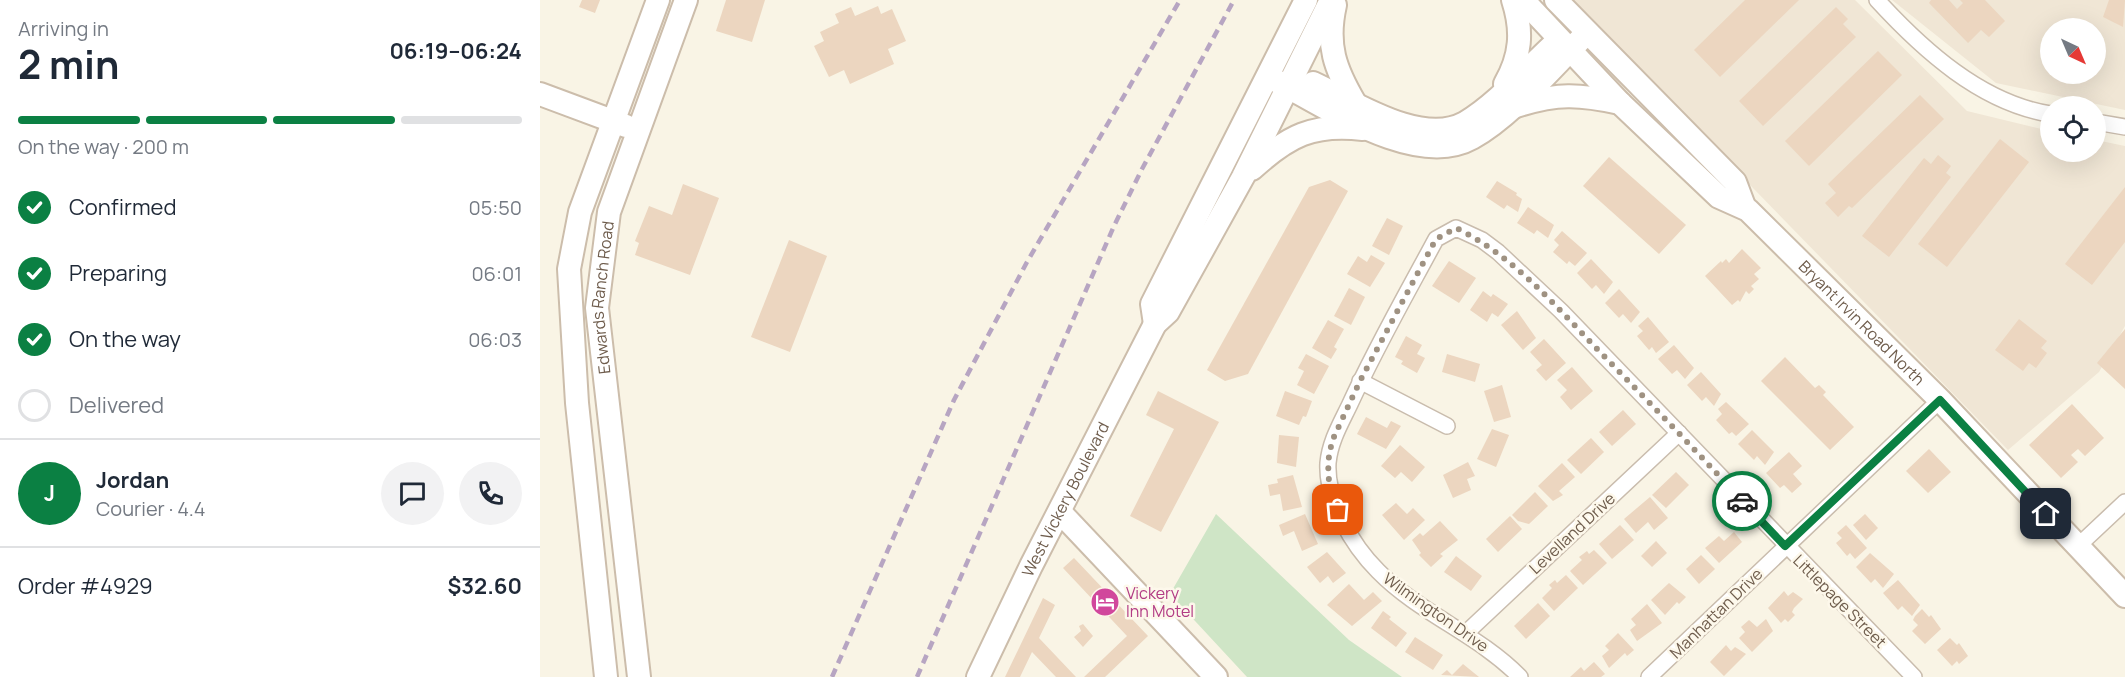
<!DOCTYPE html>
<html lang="en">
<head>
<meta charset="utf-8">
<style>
  body { margin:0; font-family:Manrope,sans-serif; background:#f2f2f3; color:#1f2937; height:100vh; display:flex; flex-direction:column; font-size:22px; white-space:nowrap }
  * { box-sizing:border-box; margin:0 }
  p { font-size:20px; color:#747a83 }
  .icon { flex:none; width:33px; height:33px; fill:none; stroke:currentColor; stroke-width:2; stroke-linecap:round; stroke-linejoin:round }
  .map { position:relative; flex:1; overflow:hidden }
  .sheet { display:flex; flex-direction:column; background:#fff; width:540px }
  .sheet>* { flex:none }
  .needle { width:39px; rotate:136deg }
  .buttons { position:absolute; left:1500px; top:18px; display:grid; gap:12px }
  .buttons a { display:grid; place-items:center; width:66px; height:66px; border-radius:50%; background:#fff; box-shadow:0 6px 24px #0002; font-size:30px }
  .pin { position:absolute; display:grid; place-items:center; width:51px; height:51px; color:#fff; margin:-26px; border-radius:12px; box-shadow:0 3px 9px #0006 }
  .courier { position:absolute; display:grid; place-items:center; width:60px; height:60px; margin:-30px; border:4px solid #0b8043; border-radius:50%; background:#fff; color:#222; box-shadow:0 2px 8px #0007 }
  .headline em { font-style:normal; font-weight:700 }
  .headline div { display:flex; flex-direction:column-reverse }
  .headline { display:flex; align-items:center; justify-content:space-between; height:102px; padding:0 18px }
  h1 { font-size:39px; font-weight:700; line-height:45px }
  .bar { display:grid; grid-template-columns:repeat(4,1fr); gap:9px 6px; align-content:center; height:72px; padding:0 18px }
  .bar i { height:8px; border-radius:4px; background:#e0e1e3 }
  .bar .active { background:#0b8043 }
  .bar p { grid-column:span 4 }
  .line { display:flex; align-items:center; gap:15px; padding:0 18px; border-top:2px solid #e0e1e3 }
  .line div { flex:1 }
  .round { display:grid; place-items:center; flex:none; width:63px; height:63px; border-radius:32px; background:#f2f2f3 }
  ol { padding:0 18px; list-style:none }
  li { display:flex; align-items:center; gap:18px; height:66px }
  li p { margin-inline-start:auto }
  li .icon { padding:6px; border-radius:50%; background:#0b8043; color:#fff; stroke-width:4 }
  li:last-child { color:#747a83 }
  li i { width:33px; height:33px; border:3px solid #e0e1e3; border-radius:50% }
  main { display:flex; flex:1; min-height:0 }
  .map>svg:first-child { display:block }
  .residential { fill:#f0e6d5; fill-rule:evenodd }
  .green { fill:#cfe5c6 }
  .building { fill:#ecd6c0 }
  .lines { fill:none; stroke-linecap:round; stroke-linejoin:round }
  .street-casing { stroke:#c9bcad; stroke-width:18 }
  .secondary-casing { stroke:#ccbdab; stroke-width:26 }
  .street { stroke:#fff; stroke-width:15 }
  .secondary { stroke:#fff; stroke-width:22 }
  .rail { stroke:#b7a5c2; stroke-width:4.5; stroke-dasharray:9 6; stroke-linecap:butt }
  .done { stroke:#9f9282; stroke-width:6; stroke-dasharray:0 10.8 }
  .route { stroke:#0b8043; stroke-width:8 }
  .labels { text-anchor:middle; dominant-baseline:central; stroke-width:5; stroke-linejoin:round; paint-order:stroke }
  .street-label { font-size:16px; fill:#6f5d4d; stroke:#fdf8eb }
  .hotel-label { font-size:16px; fill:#b23c85; stroke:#fdf8eb; text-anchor:start }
</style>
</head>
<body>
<main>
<section class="sheet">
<div class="headline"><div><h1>2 min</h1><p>Arriving in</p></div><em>06:19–06:24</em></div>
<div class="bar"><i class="active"></i><i class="active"></i><i class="active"></i><i></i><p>On the way · 200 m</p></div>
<ol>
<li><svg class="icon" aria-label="check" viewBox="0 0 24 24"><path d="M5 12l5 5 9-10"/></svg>Confirmed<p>05:50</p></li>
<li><svg class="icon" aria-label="check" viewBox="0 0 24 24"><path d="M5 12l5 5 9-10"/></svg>Preparing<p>06:01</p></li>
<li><svg class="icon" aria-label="check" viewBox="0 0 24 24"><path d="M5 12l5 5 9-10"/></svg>On the way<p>06:03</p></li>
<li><i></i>Delivered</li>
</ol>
<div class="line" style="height:108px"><b class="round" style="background:#0b8043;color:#fff">J</b><div><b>Jordan</b><p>Courier · 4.4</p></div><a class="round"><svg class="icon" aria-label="chat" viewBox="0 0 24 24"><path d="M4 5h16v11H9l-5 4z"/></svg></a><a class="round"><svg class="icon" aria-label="phone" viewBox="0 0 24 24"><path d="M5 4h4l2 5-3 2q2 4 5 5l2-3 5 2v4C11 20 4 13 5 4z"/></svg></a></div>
<div class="line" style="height:78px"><div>Order #4929</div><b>$32.60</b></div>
</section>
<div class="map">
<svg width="1585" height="677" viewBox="0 0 1585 677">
  <rect width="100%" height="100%" fill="#f9f4e5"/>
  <g class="residential">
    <path d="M 1030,0 L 1315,0 L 1427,111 L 1510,131 L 1510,152 L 1556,152 L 1556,140 L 1585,146 L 1585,326 L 1559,372 L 1468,450 Z"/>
    <path d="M 1352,0 L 1585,0 L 1585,110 L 1456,83 ZM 1510,28 L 1556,28 L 1556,74 L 1510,74 Z"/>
  </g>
  <path class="green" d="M 676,514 L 809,640 L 862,677 L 707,677 L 630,594 Z"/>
  <g class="building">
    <path d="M 42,0 L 60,0 L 55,13 L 39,7 Z"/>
    <path d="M 186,0 L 225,0 L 212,42 L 176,31 Z"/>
    <path d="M 1205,0 L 1259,0 L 1180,77 L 1154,50 Z"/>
    <path d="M 1391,0 L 1409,0 L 1417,9 L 1423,3 L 1420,0 L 1445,0 L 1465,21 L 1449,37 L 1441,30 L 1428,43 L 1389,3 Z"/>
    <path d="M 1569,0 L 1585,0 L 1583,27 L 1563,17 Z"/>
    <path d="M 338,6 L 341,14 L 352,9 L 366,41 L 348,49 L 354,64 L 310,84 L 304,70 L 289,77 L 274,46 L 284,41 L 280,32 L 299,23 L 295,14 L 311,7 L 315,16 Z"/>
    <path d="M 1296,7 L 1308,19 L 1303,24 L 1316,37 L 1223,126 L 1199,101 Z"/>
    <path d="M 1338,51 L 1362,75 L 1269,166 L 1245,141 Z"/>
    <path d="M 1380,95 L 1404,119 L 1312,208 L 1309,206 L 1298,217 L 1285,203 L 1296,193 L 1288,184 Z"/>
    <path d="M 1460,139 L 1489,162 L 1407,267 L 1378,244 Z"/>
    <path d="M 1398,155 L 1411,166 L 1406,173 L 1411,177 L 1349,257 L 1322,236 L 1384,158 L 1391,164 Z"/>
    <path d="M 1069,157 L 1146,225 L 1119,254 L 1043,186 Z"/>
    <path d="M 790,180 L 808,191 L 708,374 L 685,381 L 667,370 L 769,187 Z"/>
    <path d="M 957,181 L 977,193 L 976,195 L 982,199 L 978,212 L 967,205 L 964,209 L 946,197 Z"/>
    <path d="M 143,184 L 179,198 L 150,275 L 95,255 L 99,243 L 95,241 L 109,206 L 132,215 Z"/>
    <path d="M 1585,187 L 1585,242 L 1552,285 L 1525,264 Z"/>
    <path d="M 988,207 L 1014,225 L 1008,238 L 997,230 L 994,234 L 977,223 Z"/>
    <path d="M 847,218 L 863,226 L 849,255 L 832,246 Z"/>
    <path d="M 1022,231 L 1047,253 L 1035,266 L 1029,261 L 1027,264 L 1013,252 L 1019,245 L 1014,240 Z"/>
    <path d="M 249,240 L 287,256 L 250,352 L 211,337 Z"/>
    <path d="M 1202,249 L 1221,268 L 1214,274 L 1219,279 L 1211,286 L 1214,289 L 1209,294 L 1206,291 L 1200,302 L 1198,300 L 1192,305 L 1165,276 L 1181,261 L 1182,263 L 1186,259 L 1189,263 Z"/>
    <path d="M 831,255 L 845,263 L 830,287 L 807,274 L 818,256 L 827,262 Z"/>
    <path d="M 1051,259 L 1073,282 L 1064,294 L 1056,285 L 1052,289 L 1037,273 Z"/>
    <path d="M 909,261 L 936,278 L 919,303 L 892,286 Z"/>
    <path d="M 809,288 L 825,297 L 811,325 L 794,316 Z"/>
    <path d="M 1079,289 L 1100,312 L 1091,323 L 1083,314 L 1079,318 L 1065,303 Z"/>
    <path d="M 943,291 L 951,297 L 953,294 L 968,304 L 958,317 L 952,313 L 947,322 L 930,310 Z"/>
    <path d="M 977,311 L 996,338 L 983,350 L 961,325 Z"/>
    <path d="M 1108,317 L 1129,342 L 1116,353 L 1112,347 L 1109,350 L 1097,336 L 1103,331 L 1098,326 Z"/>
    <path d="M 1479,319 L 1507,341 L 1501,348 L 1507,353 L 1496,368 L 1489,363 L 1483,371 L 1455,350 Z"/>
    <path d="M 788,320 L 804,329 L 794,347 L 797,349 L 791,359 L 772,348 Z"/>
    <path d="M 1585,329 L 1585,389 L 1557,363 Z"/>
    <path d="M 866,336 L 882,345 L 877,354 L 885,358 L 877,373 L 861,364 L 863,361 L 855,357 Z"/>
    <path d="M 1004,339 L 1026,363 L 1006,381 L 996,370 L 1002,365 L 990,352 Z"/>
    <path d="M 1134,345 L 1154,368 L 1145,379 L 1137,370 L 1132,374 L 1118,359 Z"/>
    <path d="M 766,354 L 789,366 L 774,394 L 757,385 L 764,371 L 758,368 Z"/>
    <path d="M 907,354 L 940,364 L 935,382 L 902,372 Z"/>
    <path d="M 1245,357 L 1275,388 L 1279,385 L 1286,392 L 1283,395 L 1314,427 L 1290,450 L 1221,381 Z"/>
    <path d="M 1032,367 L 1053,391 L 1031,410 L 1020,397 L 1027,390 L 1017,380 Z"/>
    <path d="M 1161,372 L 1181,394 L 1174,406 L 1166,397 L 1162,401 L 1147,385 Z"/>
    <path d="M 962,385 L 971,417 L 954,422 L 944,391 Z"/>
    <path d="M 618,391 L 679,422 L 621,532 L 590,516 L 634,429 L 606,415 Z"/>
    <path d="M 745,391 L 772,401 L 766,417 L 763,416 L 759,425 L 736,416 Z"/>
    <path d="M 1186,402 L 1209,424 L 1196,436 L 1192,432 L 1189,434 L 1176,420 L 1182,414 L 1178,409 Z"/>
    <path d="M 1532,404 L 1564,438 L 1545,456 L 1538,449 L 1531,455 L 1538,462 L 1521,478 L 1489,445 Z"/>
    <path d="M 1083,410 L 1096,424 L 1072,446 L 1059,432 Z"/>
    <path d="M 826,417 L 847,428 L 851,421 L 861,426 L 846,449 L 817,434 Z"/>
    <path d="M 952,429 L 969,435 L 956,467 L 937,459 Z"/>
    <path d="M 1212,430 L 1234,452 L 1225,465 L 1217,456 L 1214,460 L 1198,444 Z"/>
    <path d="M 739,435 L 759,437 L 756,467 L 737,463 Z"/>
    <path d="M 1051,438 L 1064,452 L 1041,474 L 1027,460 Z"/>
    <path d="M 860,445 L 885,467 L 872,482 L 861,472 L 855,478 L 841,466 Z"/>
    <path d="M 1389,449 L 1411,472 L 1388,493 L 1366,471 Z"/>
    <path d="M 1249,452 L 1262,466 L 1253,474 L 1262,484 L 1252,493 L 1244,485 L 1240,488 L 1226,473 Z"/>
    <path d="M 928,462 L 935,476 L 927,479 L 931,490 L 913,498 L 903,475 Z"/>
    <path d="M 1022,463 L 1035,477 L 1019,491 L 1023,495 L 1013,501 L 998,486 Z"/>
    <path d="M 1136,472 L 1149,485 L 1126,508 L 1112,495 Z"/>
    <path d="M 753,475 L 762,507 L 743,511 L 740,494 L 730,496 L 728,485 L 738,483 L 737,479 Z"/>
    <path d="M 995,492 L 1008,506 L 989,524 L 978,521 L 972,515 Z"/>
    <path d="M 1110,497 L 1128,518 L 1114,530 L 1108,522 L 1096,533 L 1084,519 Z"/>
    <path d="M 856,503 L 867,514 L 873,508 L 885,520 L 864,540 L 842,515 Z"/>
    <path d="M 765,514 L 778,544 L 762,551 L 754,531 L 743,536 L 739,525 Z"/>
    <path d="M 1325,514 L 1338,528 L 1326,540 L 1313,525 Z"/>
    <path d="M 970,516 L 982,529 L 958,552 L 946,539 Z"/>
    <path d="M 900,521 L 918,540 L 900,554 L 903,556 L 891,567 L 879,555 L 881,553 L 872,540 L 880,533 L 883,536 Z"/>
    <path d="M 1080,525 L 1094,540 L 1072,559 L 1059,544 Z"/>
    <path d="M 1306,525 L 1327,548 L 1315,559 L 1310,553 L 1307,556 L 1296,543 L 1302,538 L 1297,533 Z"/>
    <path d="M 1194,532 L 1202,542 L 1179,563 L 1165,548 L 1179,536 L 1184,541 Z"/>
    <path d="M 1116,541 L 1127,553 L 1112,567 L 1101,556 Z"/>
    <path d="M 1054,550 L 1067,563 L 1043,585 L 1030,571 L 1042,560 L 1039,557 L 1047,551 L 1049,554 Z"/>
    <path d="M 787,552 L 806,573 L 793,583 L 788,576 L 780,583 L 767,567 Z"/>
    <path d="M 1330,553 L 1354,574 L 1343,588 L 1335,579 L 1331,583 L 1316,567 Z"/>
    <path d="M 1161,555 L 1175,569 L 1159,584 L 1146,569 Z"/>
    <path d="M 916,556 L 942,576 L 931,591 L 904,572 Z"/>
    <path d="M 534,558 L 608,636 L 565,677 L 544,677 L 587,636 L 523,568 Z"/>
    <path d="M 1026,575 L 1038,588 L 1014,611 L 1002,598 L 1012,588 L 1009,585 L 1015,580 L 1017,583 Z"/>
    <path d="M 1358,580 L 1380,605 L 1372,616 L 1362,606 L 1358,610 L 1343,593 Z"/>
    <path d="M 1129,583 L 1146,597 L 1139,604 L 1137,602 L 1125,615 L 1111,600 Z"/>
    <path d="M 809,584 L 824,600 L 833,592 L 842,601 L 812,626 L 787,605 Z"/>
    <path d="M 1244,591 L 1248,596 L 1253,592 L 1263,599 L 1254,608 L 1252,612 L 1255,615 L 1248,622 L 1245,619 L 1241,623 L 1228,608 Z"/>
    <path d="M 503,598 L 515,605 L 499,638 L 536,677 L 516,677 L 492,652 L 480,677 L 465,677 Z"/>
    <path d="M 998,603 L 1010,616 L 986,639 L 974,626 Z"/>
    <path d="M 1107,604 L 1122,623 L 1097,641 L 1090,630 L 1096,625 L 1091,619 Z"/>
    <path d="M 1382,609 L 1389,617 L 1391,615 L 1401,629 L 1385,644 L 1372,631 L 1378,625 L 1373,620 L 1375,616 Z"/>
    <path d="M 843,611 L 851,617 L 849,619 L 867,633 L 856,647 L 831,628 Z"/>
    <path d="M 1226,619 L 1233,631 L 1212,652 L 1199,638 L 1205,632 L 1201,627 L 1209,620 L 1217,627 Z"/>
    <path d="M 543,624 L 553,636 L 543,647 L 534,637 L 541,631 L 539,626 Z"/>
    <path d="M 1078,633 L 1094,650 L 1087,656 L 1085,653 L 1069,668 L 1062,656 L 1069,650 L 1065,646 Z"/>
    <path d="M 875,637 L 903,655 L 893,670 L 865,652 Z"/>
    <path d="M 1410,638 L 1417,645 L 1419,643 L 1428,656 L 1419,664 L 1417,661 L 1412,666 L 1397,650 Z"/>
    <path d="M 1186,645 L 1191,651 L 1195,647 L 1206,654 L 1184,676 L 1170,662 Z"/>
    <path d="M 1054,662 L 1065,674 L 1061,677 L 1030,677 L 1041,667 L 1044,671 Z"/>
    <path d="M 923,664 L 939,677 L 901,675 L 907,670 L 912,675 Z"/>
  </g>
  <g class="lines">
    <g class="street-casing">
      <g id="street">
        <path d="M 1337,0 C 1383,50 1441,103 1510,114"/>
        <path d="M 1556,122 L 1585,127"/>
        <path d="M 820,381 L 907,426"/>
        <path d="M 1537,547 L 1585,502"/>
        <path d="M 926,633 L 1139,433"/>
        <path d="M 980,677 C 938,634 880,614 838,571 C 812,545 786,501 788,463 C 790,441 801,423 810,404 C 836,347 867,293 896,239 L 916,228 L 942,240 L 958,252 L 1021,311 L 1374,677"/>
        <path d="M 1109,677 L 1400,400"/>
      </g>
    </g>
    <g class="secondary-casing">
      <g id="secondary">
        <path id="s1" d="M 983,0 L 1080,103 L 1179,197 L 1208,210 L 1400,400 L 1585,596"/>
        <path d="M 1016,0 L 1195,182 L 1204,206"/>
        <path d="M 795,5 C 786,45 795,69 815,103"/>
        <path d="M 729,77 C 781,103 875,170 932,138 C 972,116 1014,65 1047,33"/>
        <path d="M 773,83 C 814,102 881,147 925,123 C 957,104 985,71 1012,46"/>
        <path d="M 965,84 C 981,56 983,31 973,0"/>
        <path d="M 0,94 L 86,126"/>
        <path d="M 976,106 C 1017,93 1039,94 1080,103"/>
        <path d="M 712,169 C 748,136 773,123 823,129"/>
        <path d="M 615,324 L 612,304 L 766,0"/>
        <path d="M 520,512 L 676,677"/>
        <path d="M 66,677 L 37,403 L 29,269 L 40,212 L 118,0"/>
        <path id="s2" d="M 99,677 L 57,308 L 69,212 L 146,0"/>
        <path id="s3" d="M 438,677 L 491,566 L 615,324 L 628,312 L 703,177 L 791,0"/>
      </g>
    </g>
    <use href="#street" class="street"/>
    <use href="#secondary" class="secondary"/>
    <g class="rail">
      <path d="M 292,677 L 414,400 L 487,262 L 640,0"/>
      <path d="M 377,677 L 574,226 L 602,169 L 694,0"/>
    </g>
  </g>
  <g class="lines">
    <path class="done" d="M 798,510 L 789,482 L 788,462 L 792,441 L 820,381 L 896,239 L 916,228 C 972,255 1014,304 1057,349 C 1106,399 1155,449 1202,501"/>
    <path class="route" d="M 1202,501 L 1245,546 L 1400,400 L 1506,514"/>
  </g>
  <defs>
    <g id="hotel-disc" transform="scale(1.5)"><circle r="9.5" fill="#d1479c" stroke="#fdf8eb"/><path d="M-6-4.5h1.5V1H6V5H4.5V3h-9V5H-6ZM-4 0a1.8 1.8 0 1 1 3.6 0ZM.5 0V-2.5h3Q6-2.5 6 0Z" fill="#fff"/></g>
  </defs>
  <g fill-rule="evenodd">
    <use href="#hotel-disc" x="565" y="602"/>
  </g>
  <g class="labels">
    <g class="street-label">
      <text stroke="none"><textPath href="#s2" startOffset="382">Edwards Ranch Road</textPath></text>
      <text stroke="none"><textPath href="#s1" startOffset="470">Bryant Irvin Road North</textPath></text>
      <text stroke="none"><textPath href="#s3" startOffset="198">West Vickery Boulevard</textPath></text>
      <text transform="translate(1032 533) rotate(-43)">Levelland Drive</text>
      <text transform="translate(1300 601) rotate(45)">Littlepage Street</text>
      <text transform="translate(896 612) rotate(35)">Wilmington Drive</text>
      <text transform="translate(1176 613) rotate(-44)">Manhattan Drive</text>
    </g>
    <g class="hotel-label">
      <text x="586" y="593">Vickery<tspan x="586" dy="18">Inn Motel</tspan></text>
    </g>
  </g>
</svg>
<div class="buttons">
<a><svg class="needle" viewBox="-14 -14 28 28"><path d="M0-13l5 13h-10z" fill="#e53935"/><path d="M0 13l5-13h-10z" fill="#747a83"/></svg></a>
<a><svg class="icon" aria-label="locate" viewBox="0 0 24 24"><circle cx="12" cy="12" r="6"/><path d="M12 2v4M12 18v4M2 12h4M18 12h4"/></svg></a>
</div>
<div class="pin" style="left:798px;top:510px;background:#ea580c"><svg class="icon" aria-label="bag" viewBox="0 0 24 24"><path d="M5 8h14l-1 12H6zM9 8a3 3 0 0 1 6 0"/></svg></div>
<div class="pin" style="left:1506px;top:514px;background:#1f2937"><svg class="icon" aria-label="home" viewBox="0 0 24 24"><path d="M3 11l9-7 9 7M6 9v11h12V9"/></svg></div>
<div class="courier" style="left:1202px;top:501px"><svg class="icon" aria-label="car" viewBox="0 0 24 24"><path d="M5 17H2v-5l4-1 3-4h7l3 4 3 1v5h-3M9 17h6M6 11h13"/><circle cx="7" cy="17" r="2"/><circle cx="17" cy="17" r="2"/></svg></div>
</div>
</main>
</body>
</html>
